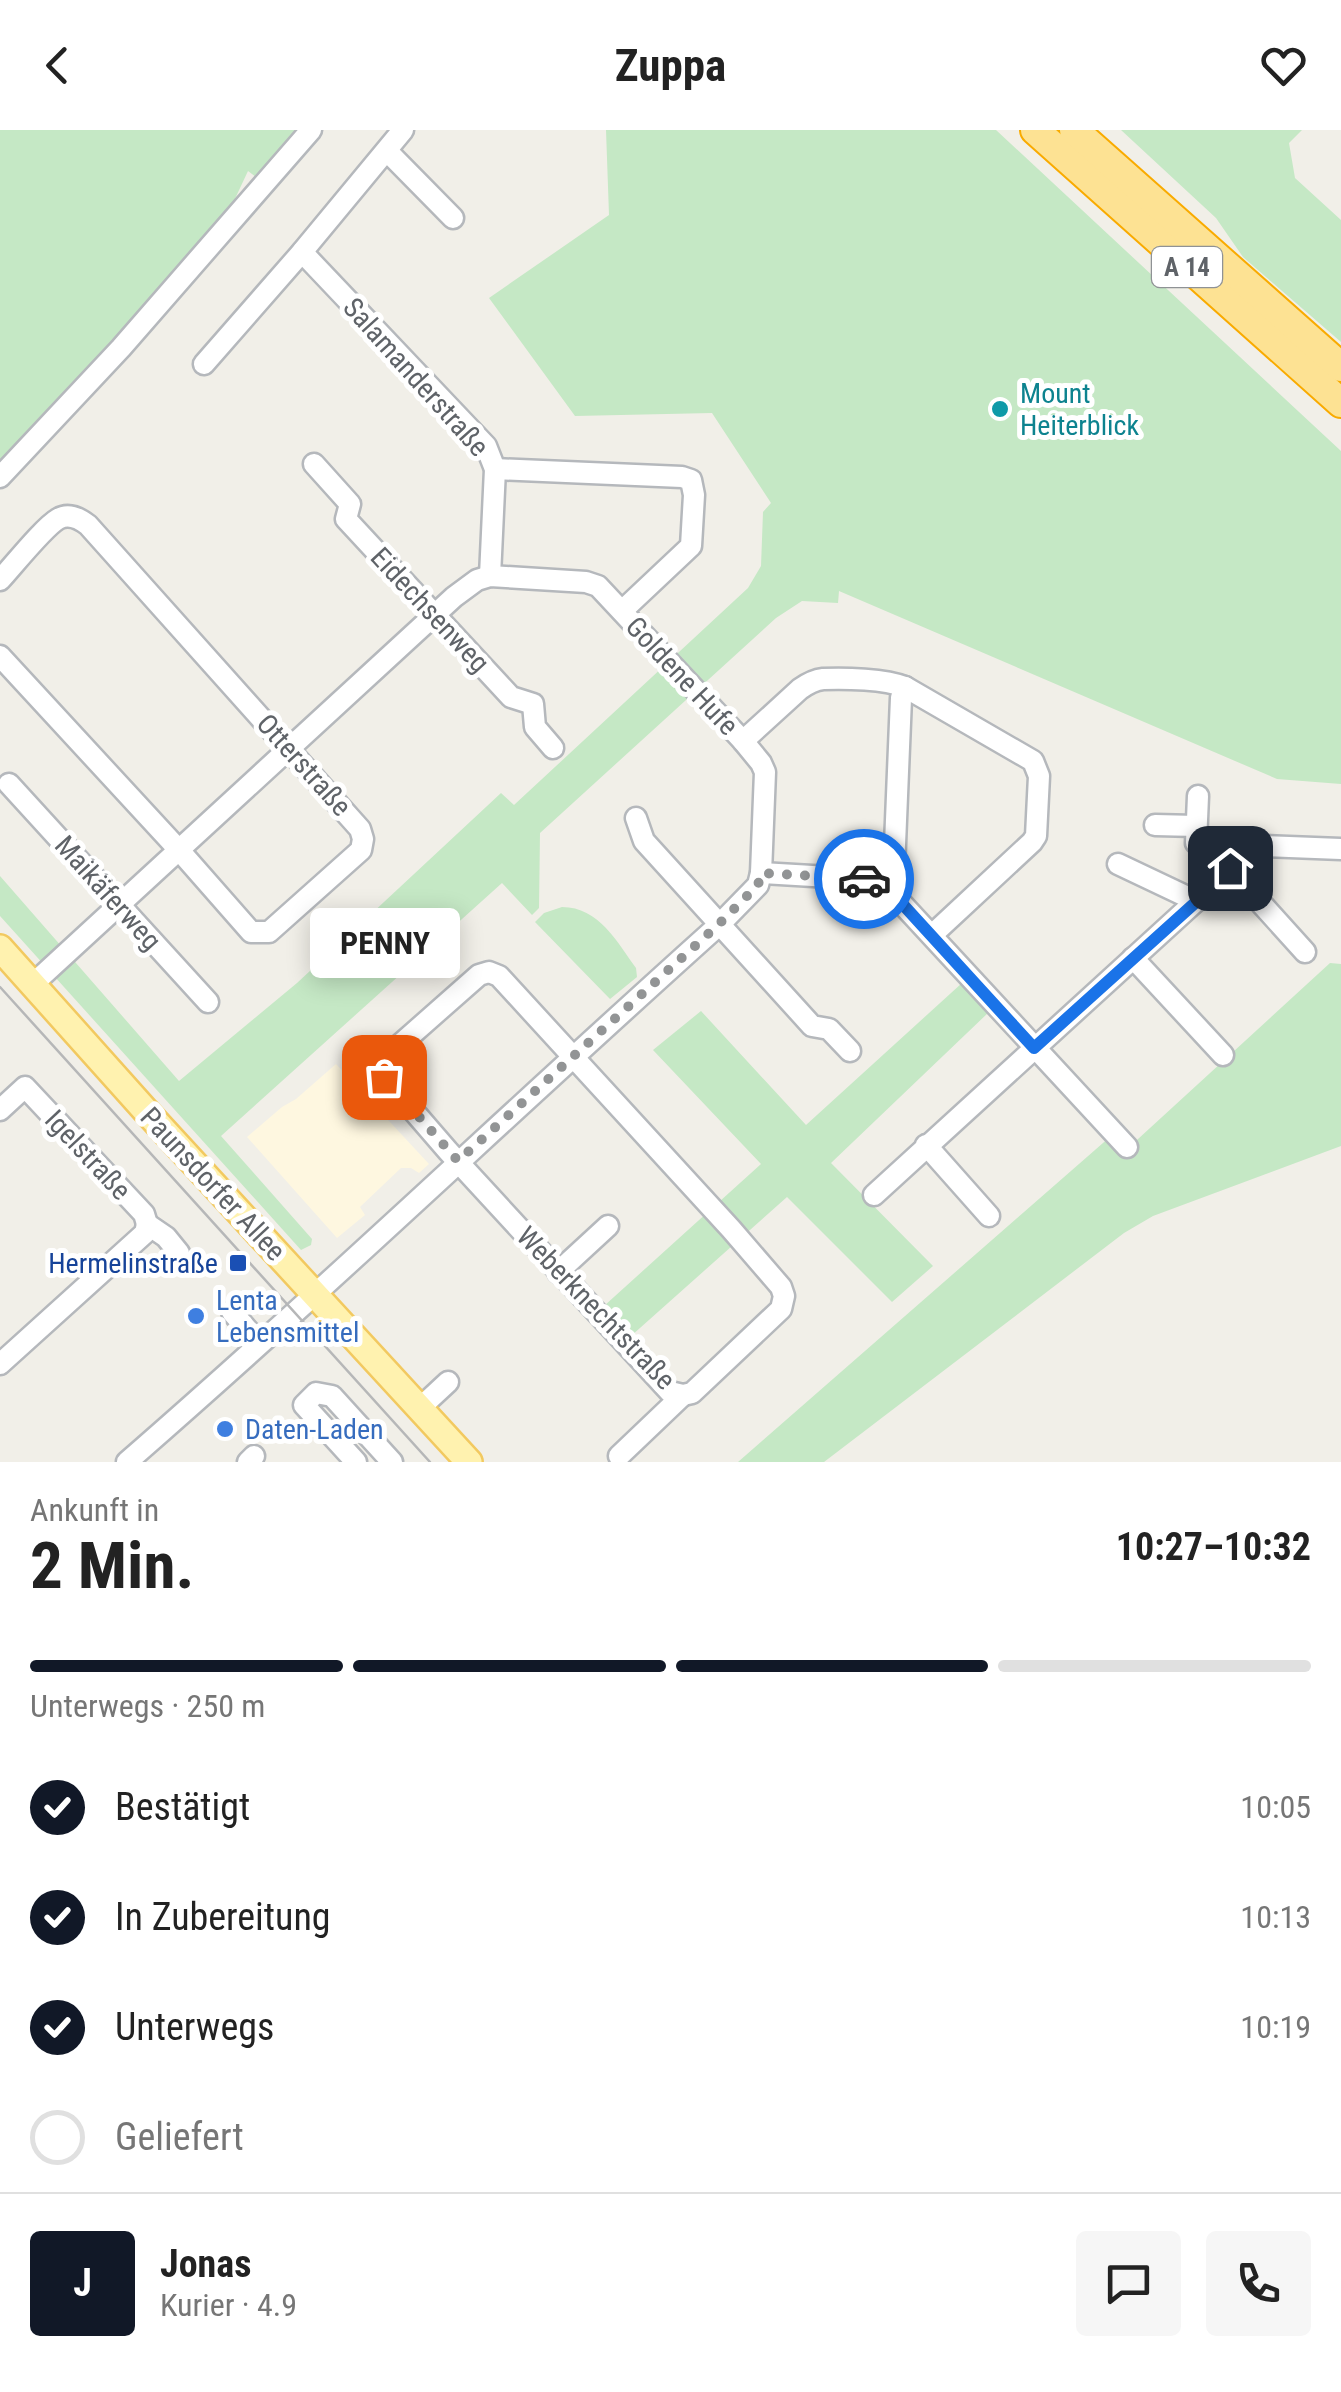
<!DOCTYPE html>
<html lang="de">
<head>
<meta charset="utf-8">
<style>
  body { margin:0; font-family:"Roboto Condensed",sans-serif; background:#f6f6f6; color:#222; height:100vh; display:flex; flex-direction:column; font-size:38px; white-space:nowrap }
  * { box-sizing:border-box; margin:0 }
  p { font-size:32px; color:#767676 }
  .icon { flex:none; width:55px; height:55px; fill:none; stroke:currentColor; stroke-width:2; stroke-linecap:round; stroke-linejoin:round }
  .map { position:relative; height:1332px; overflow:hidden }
  .drawer { display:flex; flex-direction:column; background:#fff; flex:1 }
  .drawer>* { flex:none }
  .pin { position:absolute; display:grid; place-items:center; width:85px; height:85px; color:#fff; margin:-42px; border-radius:20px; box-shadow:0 5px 15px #0006 }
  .courier { position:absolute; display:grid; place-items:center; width:100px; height:100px; margin:-50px; border:8px solid #1a73e8; border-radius:50%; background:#fff; color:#222; box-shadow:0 2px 12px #0007 }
  .bubble { position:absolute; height:70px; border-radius:10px; background:#fff; box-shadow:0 5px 25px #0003; font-size:32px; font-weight:700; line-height:70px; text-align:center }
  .head em { font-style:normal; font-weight:700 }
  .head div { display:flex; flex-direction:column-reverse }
  .head { display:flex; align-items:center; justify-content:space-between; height:170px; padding:0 30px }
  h1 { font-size:65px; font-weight:700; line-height:75px }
  .bar { display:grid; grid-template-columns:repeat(4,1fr); gap:15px 10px; align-content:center; height:120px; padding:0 30px }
  .bar i { height:12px; border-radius:8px; background:#e0e0e0 }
  .bar .on { background:#111827 }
  .bar p { grid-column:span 4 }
  .line { display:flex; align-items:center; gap:25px; padding:0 30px; border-top:2px solid #e0e0e0 }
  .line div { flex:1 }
  .round { display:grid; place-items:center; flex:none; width:105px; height:105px; border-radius:10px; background:#f6f6f6 }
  ol { padding:0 30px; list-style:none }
  li { display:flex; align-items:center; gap:30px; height:110px }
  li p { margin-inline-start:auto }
  li .icon { padding:10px; border-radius:50%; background:#111827; color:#fff; stroke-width:4 }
  li:last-child { color:#767676 }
  li i { width:55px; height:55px; border:5px solid #e0e0e0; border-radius:50% }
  header { display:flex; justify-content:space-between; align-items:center; height:130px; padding:0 30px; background:#fff; font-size:45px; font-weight:700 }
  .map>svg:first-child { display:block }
  .commercial { fill:#fef7e0 }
  .green { fill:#c5e8c5 }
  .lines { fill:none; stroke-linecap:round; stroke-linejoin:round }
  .minor-casing { stroke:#b5b8bc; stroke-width:25 }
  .major-casing { stroke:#f2c960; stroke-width:30 }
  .highway-casing { stroke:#f9ab00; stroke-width:32 }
  .minor { stroke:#fff; stroke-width:20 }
  .major { stroke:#fff2af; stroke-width:25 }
  .highway { stroke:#fde293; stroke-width:28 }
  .tram { stroke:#b6b7b8; stroke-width:2.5 }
  .done { stroke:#929495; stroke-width:10; stroke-dasharray:0 18 }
  .route { stroke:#1a73e8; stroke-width:12 }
  .culture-dot { fill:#0f9aa8; stroke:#fff; stroke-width:4 }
  .transit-dot { fill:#1a4fb4; stroke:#fff; stroke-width:4 }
  .shop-dot { fill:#3f7fe0; stroke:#fff; stroke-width:4 }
  .labels { text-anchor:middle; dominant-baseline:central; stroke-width:10; stroke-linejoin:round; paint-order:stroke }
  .shield { fill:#fff; stroke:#8f9295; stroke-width:2.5 }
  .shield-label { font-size:25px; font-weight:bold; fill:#5f6368 }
  .street-label { font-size:28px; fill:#5f6368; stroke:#fff }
  .culture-label { font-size:28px; fill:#0d838f; stroke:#fff; text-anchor:start }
  .transit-label { font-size:28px; fill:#164399; stroke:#fff; text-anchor:end }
  .shop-label { font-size:28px; fill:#366cbe; stroke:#fff; text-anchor:start }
</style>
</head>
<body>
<header><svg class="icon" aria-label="back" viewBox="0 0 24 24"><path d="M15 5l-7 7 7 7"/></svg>Zuppa<svg class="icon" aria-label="heart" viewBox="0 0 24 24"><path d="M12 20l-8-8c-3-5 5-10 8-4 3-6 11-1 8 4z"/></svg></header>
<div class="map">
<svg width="1341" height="1332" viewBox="0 0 1341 1332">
  <rect width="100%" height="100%" fill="#f1efe8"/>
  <path class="commercial" d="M 336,934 L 429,1034 L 419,1043 L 411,1038 L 401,1038 L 360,1077 L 365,1085 L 337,1108 L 247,1007 L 282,977 L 296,969 Z"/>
  <g class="green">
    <path d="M 0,0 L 314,0 L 269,57 L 248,41 L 233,73 L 192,124 L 121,205 L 55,271 L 0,331 Z"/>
    <path d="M 606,0 L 996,0 L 1341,321 L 1341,654 L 1277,649 L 839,461 L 838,473 L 802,471 L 776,488 L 540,703 L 539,778 L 532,785 L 502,753 L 221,1006 L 312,1109 L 311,1115 L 301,1120 L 0,786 L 0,746 L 179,951 L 297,853 L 501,663 L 514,675 L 748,458 L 761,436 L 763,382 L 771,373 L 712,283 L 575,286 L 489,168 L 609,85 Z"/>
    <path d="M 1121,0 L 1302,0 L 1289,13 L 1295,48 L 1341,90 L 1341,212 L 1243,127 L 1216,88 Z"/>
    <path d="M 562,777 C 599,777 617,812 636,838 L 637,847 L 610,869 L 535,792 L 544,783 Z"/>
    <path d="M 1330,833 L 1341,834 L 1341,1016 L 1153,1086 L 1124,1103 L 824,1332 L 738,1332 L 1111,1006 L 1126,1020 Z"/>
    <path d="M 962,853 L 989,882 L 831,1033 L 933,1136 L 892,1172 L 787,1067 L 631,1206 L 604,1176 L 761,1034 L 653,920 L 701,881 L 806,995 Z"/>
  </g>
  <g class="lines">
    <g class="minor-casing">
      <g id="minor">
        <path d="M 387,21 L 453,88"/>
        <path d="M 302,122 L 486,316 L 495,339 L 490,446"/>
        <path d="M 204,234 L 302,122 L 403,0"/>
        <path d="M 314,334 L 350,374 L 346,389 L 511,567 L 533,574 L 535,597 L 553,618"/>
        <path d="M 495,339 L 682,347 L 691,350 L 694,365 L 691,416 L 622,481"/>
        <path d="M 0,347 L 121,218 L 311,0"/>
        <path d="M 0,450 C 13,436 44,397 58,389 C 68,383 79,388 88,395 L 360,699 L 363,709 L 361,720 L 269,802 L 251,802 L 179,720 L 0,526"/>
        <path d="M 743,611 L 800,559 C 807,554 814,550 823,549 C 845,548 885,549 905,557 L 1033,631 L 1039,646 L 1036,706 L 1032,712 L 932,805"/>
        <path d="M 9,654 L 208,872"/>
        <path d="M 1198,666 L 1196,713 L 1211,714"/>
        <path d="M 636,688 L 644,711 L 812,896 L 829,899 L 850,921"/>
        <path d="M 1155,695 L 1196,696"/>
        <path d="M 1118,734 L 1196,771"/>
        <path d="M 1230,739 L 1305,822"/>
        <path d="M 761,743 L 880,750 L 1127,1017"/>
        <path d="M 886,756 L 891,751 L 894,739 L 901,568 L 905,557"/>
        <path d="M 1207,759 L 1211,714 L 1341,719"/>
        <path d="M 1133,828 L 1223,925"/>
        <path d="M 489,842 L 499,846 L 731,1099 L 781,1157 L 784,1166 L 781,1179 L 692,1263 L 683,1265 L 670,1262 L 448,1021 L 384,947 L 383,935 L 386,927 L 479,845 Z"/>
        <path d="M 33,854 L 454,467 L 477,450 L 490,446 L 586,452 L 598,456 L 743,611 L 761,633 L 765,642 L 761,743 L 758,755 L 719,795 C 520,973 328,1157 127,1332"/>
        <path d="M 0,980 L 25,957 L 144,1084 L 147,1094"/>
        <path d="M 926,1015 L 989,1086"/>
        <path d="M 874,1065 L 1196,771 L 1252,716"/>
        <path d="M 147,1094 L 166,1107 L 179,1123"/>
        <path d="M 558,1142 L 608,1096"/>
        <path d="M 232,1182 L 259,1213"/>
        <path d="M 0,1234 L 145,1103 L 147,1094"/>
        <path d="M 420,1278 L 448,1252"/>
        <path d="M 619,1326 L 683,1265"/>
        <path d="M 248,1332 L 254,1326"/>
        <path d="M 356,1332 L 304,1275 L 316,1263 L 332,1266 L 392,1332"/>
      </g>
    </g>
    <g class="major-casing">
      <path id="major" d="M 0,818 L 145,980 L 469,1332"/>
    </g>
    <g class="highway-casing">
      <g id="highway">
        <path d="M 1035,0 L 1341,273"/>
        <path d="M 1074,0 L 1341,237"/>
      </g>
    </g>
    <use href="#minor" class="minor"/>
    <use href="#major" class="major"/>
    <use href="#highway" class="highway"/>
    <path class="tram" d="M 0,857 L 430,1332"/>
  </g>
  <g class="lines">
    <path class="done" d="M 384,947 L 458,1031 L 718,795 L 758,755 L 761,743 L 864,749"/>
    <path class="route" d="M 864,749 L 880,750 L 886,756 L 1034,918 L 1196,772 L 1230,738"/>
  </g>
  <circle class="culture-dot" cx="1000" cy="279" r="10"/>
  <rect class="transit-dot" x="228" y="1123" width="20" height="20" rx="5"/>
  <g class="shop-dot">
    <circle cx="196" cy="1186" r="10"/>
    <circle cx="225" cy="1299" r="10"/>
  </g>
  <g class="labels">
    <rect class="shield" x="1152" y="117" width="70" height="40" rx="8"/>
    <g class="shield-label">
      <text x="1187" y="137">A 14</text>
    </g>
    <g class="street-label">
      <text transform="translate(416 247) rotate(48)">Salamanderstraße</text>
      <text transform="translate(430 480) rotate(47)">Eidechsenweg</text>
      <text transform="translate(682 546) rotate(47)">Goldene Hufe</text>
      <text transform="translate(304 635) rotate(48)">Otterstraße</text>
      <text transform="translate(108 763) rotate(48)">Maikäferweg</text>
      <text transform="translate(88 1025) rotate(47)">Igelstraße</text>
      <text transform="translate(213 1054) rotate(47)">Paunsdorfer Allee</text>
      <text transform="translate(596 1178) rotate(46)">Weberknechtstraße</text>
    </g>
    <g class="culture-label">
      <text x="1020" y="263">Mount<tspan x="1020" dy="32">Heiterblick</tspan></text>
    </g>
    <g class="transit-label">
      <text x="218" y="1133">Hermelinstraße</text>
    </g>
    <g class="shop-label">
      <text x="216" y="1170">Lenta<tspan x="216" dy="32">Lebensmittel</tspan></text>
      <text x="245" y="1299">Daten-Laden</text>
    </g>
  </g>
</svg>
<div class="pin" style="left:384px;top:947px;background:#ea580c"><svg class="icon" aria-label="bag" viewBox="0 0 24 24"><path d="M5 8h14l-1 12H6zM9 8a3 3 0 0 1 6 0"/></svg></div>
<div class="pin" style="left:1230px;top:738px;background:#1f2937"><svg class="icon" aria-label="home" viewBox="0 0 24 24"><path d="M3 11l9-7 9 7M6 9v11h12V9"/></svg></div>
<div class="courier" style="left:864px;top:749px"><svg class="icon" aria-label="car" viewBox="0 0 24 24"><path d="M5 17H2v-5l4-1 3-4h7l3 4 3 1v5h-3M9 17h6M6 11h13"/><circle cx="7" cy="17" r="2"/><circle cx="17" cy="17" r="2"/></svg></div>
<div class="bubble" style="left:310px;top:778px;width:150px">PENNY</div>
</div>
<section class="drawer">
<div class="head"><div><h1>2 Min.</h1><p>Ankunft in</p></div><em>10:27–10:32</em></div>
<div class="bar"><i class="on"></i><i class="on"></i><i class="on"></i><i></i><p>Unterwegs · 250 m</p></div>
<ol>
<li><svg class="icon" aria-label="check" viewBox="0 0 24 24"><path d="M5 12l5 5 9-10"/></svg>Bestätigt<p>10:05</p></li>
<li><svg class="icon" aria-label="check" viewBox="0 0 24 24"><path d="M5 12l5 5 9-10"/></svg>In Zubereitung<p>10:13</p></li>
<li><svg class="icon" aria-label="check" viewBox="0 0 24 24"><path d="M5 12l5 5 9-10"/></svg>Unterwegs<p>10:19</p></li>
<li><i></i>Geliefert</li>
</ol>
<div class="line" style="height:180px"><b class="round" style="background:#111827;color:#fff">J</b><div><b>Jonas</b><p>Kurier · 4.9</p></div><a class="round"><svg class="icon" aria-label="chat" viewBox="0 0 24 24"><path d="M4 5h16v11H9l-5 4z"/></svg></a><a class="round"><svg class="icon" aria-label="phone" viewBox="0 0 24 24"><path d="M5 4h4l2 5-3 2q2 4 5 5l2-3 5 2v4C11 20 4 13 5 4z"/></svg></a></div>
</section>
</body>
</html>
